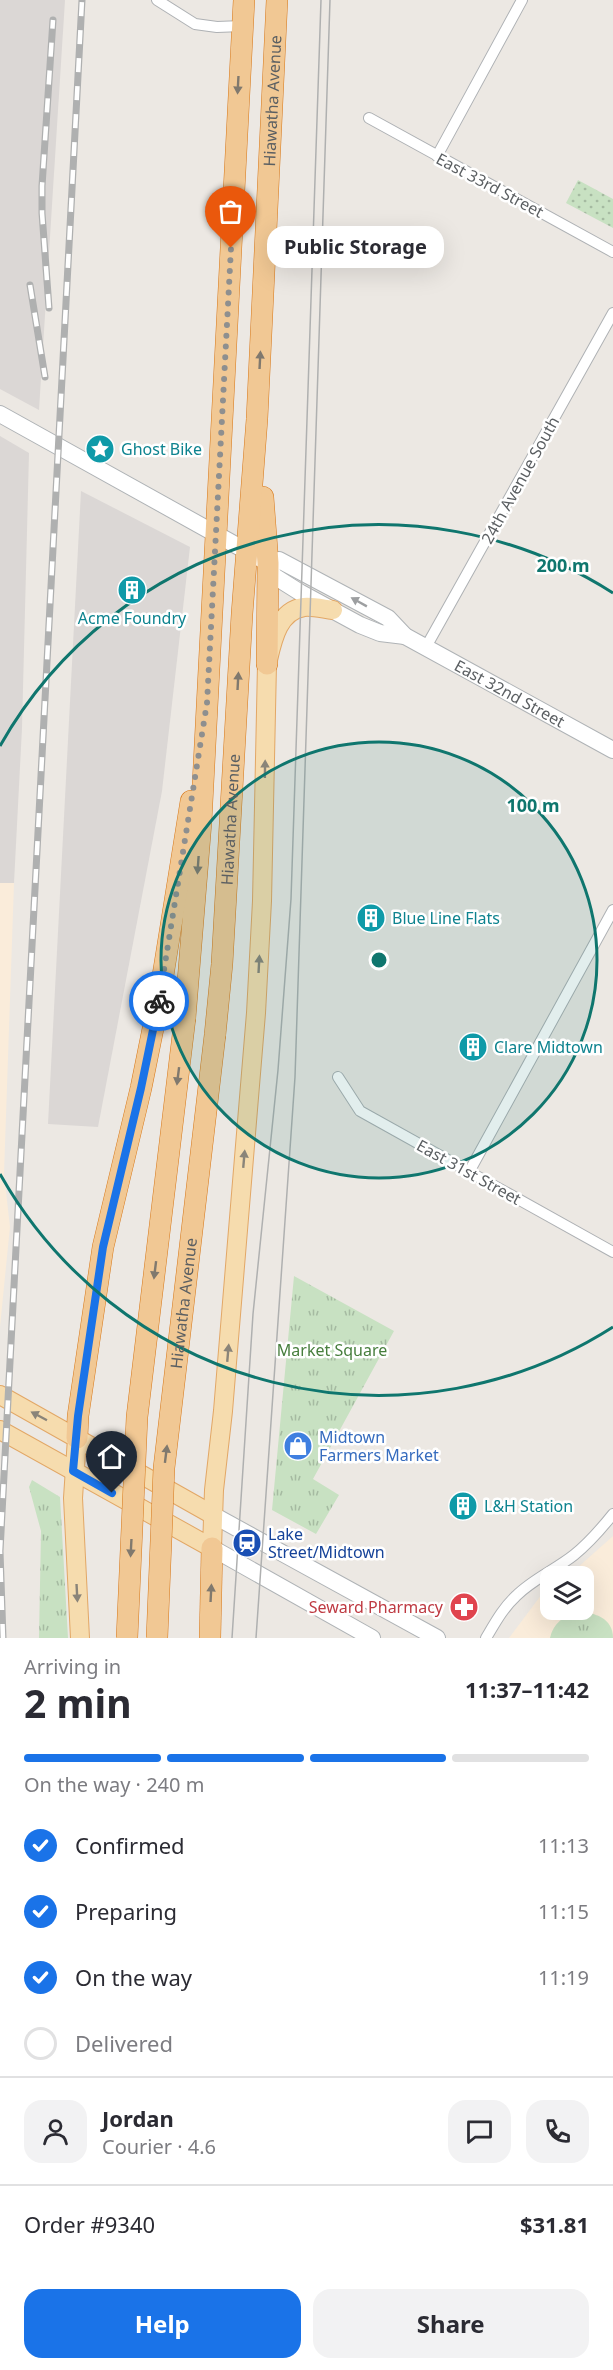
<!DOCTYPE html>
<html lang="en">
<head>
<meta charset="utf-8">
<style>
  body { margin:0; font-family:"Noto Sans",sans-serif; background:#f2f2f3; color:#2b2b33; height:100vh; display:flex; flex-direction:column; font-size:22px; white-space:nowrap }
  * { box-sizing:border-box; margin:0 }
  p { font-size:20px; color:#7c7c81 }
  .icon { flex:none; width:33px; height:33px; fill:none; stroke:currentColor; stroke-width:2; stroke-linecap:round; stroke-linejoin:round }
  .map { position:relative; height:1638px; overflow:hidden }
  .sheet { display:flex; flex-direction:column; background:#fff; flex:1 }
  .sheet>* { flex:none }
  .buttons { position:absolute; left:540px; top:1566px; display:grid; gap:12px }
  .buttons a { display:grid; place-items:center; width:54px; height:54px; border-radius:12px; background:#fff; box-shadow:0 6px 24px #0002; font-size:30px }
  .pin { position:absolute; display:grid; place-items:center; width:51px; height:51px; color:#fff; margin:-62px -26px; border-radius:50% 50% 50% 0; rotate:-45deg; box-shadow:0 0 6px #0007 }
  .pin .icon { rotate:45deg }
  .courier { position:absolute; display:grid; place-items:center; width:60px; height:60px; margin:-30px; border:4px solid #1a73e8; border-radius:50%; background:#fff; color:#222; box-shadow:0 2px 8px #0007 }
  .bubble { position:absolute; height:42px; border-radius:18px; background:#fff; box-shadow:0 6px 24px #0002; font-size:20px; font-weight:700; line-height:42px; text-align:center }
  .overview em { font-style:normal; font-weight:700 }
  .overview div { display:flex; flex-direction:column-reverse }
  .overview { display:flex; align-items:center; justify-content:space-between; height:102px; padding:0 24px }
  h1 { font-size:39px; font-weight:700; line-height:45px }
  .bar { display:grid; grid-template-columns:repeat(4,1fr); gap:9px 6px; align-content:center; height:72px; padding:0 24px }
  .bar i { height:8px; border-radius:4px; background:#e1e1e2 }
  .bar .on { background:#1a73e8 }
  .bar p { grid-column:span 4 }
  .line { display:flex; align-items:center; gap:15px; padding:0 24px; border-top:2px solid #e1e1e2 }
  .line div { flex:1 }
  .round { display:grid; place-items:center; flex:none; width:63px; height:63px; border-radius:18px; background:#f2f2f3 }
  ol { padding:0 24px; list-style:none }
  li { display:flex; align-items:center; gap:18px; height:66px }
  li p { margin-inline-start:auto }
  li .icon { padding:6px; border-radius:50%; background:#1a73e8; color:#fff; stroke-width:4 }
  li:last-child { color:#7c7c81 }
  li i { width:33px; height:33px; border:3px solid #e1e1e2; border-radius:50% }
  .cta { display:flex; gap:12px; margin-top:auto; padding:12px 24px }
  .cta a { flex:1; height:69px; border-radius:18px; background:#1a73e8; color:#fff; font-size:24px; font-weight:700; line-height:69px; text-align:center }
  .cta a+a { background:#f2f2f3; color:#2b2b33 }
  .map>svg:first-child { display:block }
  .commercial { fill:#faecda }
  .industrial { fill:#dbd7d5 }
  .park { fill:url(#park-tufts) }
  .garden { fill:url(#garden-dots) }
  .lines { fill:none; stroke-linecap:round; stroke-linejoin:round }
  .street-casing { stroke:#aeb1b4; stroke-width:12 }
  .secondary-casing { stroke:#afb3b6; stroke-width:18 }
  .primary-casing { stroke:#e2a766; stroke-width:20 }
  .highway-casing { stroke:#d77718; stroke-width:22 }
  .street { stroke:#fff; stroke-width:10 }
  .secondary { stroke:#fff; stroke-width:16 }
  .primary { stroke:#f6dcae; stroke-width:18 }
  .highway { stroke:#f1c894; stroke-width:21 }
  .tram { stroke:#afb0b0; stroke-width:1.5 }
  .rail-casing { stroke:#afb0b0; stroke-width:7 }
  .rail { stroke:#fff; stroke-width:4.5; stroke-dasharray:14; stroke-linecap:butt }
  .highway-bridge-casing { stroke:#d77718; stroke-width:22; stroke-linecap:butt }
  .highway-bridge { stroke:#f1c894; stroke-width:21 }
  .oneway { fill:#80796e }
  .oneway2 { fill:#9d9fa1 }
  .oneway3 { fill:#8a8479 }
  .done { stroke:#8e8f8f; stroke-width:6; stroke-dasharray:0 10.8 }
  .route { stroke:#1a73e8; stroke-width:8 }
  .ring { fill:none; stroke:#0f766e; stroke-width:3 }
  .labels { text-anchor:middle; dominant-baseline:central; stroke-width:5; stroke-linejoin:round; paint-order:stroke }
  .street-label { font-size:16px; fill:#5b5f62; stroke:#fff }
  .culture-label { font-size:16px; fill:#0d838f; stroke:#fff; text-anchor:start }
  .park-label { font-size:16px; fill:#477e3d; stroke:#fff }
  .shop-label { font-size:16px; fill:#366cbe; stroke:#fff; text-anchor:start }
  .transit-label { font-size:16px; fill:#164399; stroke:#fff; text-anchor:start }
  .health-label { font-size:16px; fill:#be3a42; stroke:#fff; text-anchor:end }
  .centre { fill:#0f766e; stroke:#fff; stroke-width:3 }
  .ring-label { font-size:18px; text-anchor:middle; font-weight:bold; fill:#0f766e; stroke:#fff; stroke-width:5; stroke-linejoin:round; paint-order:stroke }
</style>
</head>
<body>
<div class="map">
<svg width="613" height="1638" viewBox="0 0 613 1638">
  <defs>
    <pattern id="park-tufts" width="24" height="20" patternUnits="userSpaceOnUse" patternTransform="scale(1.5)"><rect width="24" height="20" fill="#c8e1c2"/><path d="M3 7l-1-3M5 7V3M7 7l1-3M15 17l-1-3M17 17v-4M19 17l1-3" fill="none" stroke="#a5baa1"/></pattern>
    <pattern id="garden-dots" width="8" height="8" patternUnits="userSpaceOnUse" patternTransform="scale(1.5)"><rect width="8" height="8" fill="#c8e1c2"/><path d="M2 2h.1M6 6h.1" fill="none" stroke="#a5baa1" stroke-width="1.8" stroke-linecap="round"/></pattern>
  </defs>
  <rect width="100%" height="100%" fill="#ece8e3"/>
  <g class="commercial">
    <path d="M 0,883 L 14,883 L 4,1174 L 10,1227 L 0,1327 Z"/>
    <path d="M 613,1536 L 613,1638 L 509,1638 L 542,1594 L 550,1588 L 550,1610 L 584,1610 L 584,1576 L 568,1576 Z"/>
  </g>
  <g class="industrial">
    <path d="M 0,0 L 65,0 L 39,410 L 0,389 Z"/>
    <path d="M 0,436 L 29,453 L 22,728 L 14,883 L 0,883 Z"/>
    <path d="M 81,491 L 190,547 L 162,791 L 98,1127 L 48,1124 Z"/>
  </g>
  <g class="park">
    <path d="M 294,1276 L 394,1331 L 313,1479 L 339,1495 L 316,1534 L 272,1510 Z"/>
    <path d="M 32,1480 L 60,1497 L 68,1638 L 39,1638 L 41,1531 L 29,1487 Z"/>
    <path d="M 578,1611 C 595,1613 613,1618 613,1638 L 550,1638 C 553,1623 564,1616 578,1611 Z"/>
  </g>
  <path class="garden" d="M 578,180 L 613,199 L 613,228 L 566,203 Z"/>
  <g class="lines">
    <g class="street-casing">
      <g id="street">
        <path d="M 157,0 L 195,24 L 217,27 L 242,26"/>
        <path d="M 369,118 L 613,252"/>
        <path d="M 437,156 L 522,0"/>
        <path d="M 426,647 L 613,313"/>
        <path d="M 338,1077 L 360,1111 L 613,1252"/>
        <path d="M 469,1172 L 613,910"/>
        <path d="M 486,1638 C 495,1623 503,1608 516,1596 C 533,1579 555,1570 574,1555 C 589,1543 601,1529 613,1514"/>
      </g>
    </g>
    <g class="secondary-casing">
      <g id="secondary">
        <path d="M 0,414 L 268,563 L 274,576 L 301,593 L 360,625 L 380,633 L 405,636"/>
        <path id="s1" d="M 268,563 L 279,560 L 388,618 L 405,636 L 613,750"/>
        <path d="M 213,1515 L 437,1638"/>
        <path d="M 212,1548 L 372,1638"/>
      </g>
    </g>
    <g class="primary-casing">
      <g id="primary">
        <path d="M 0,1395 L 213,1515"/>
        <path d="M 0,1430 L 212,1548 L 214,1490 L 223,1411 L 256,1013 L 262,901 L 267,664 C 272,643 277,611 304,607 C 313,606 324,609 333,610"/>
        <path d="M 77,1438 L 73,1498 L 80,1638"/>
      </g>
    </g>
    <g class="highway-casing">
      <g id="highway">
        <path d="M 263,497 L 268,563 L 267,664"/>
        <path d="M 185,1018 L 201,822 L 244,0"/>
        <path id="s2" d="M 215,1035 L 222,964 L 242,614 L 257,419 L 277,0"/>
        <path d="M 77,1438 L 78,1416 L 103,1247 L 141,1088 L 160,994 L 191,801"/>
        <path d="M 210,1638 L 212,1548"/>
      </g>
    </g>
    <use href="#street" class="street"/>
    <use href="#secondary" class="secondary"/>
    <use href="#primary" class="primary"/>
    <use href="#highway" class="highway"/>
    <g class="tram">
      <path d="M 232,1638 L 253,1314 L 278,1070 L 291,899 L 321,0"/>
      <path d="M 256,1638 L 295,1077 L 330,0"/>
    </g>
    <g class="rail-casing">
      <g id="rail">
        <path d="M 30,285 L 45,377"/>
        <path d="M 49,308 L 42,213 L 42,186 L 53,20"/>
        <path d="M 3,1638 L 0,1551 L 82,0"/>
      </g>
    </g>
    <use href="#rail" class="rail"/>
    <g class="highway-bridge-casing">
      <g id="highway-bridge">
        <path d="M 127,1638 L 137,1417 L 185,1018"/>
        <path id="s3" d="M 157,1638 L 164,1468 L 215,1035"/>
      </g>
    </g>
    <use href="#highway-bridge" class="highway-bridge"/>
  </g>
  <defs><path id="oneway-solid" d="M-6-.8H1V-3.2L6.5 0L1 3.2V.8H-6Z" transform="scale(1.5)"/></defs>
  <g class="oneway">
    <use href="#oneway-solid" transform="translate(238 85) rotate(93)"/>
    <use href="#oneway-solid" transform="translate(260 360) rotate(-87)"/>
    <use href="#oneway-solid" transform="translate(238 681) rotate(-87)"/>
    <use href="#oneway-solid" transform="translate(198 865) rotate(94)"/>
    <use href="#oneway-solid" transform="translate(178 1076) rotate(97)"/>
    <use href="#oneway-solid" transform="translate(155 1270) rotate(97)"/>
    <use href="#oneway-solid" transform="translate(166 1454) rotate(-83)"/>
    <use href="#oneway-solid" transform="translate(131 1548) rotate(93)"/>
    <use href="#oneway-solid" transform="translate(211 1593) rotate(-87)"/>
  </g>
  <use class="oneway2" href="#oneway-solid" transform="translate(359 602) rotate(-151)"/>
  <g class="oneway3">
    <use href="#oneway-solid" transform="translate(265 769) rotate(-89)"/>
    <use href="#oneway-solid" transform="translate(259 964) rotate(-87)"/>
    <use href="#oneway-solid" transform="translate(244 1159) rotate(-85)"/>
    <use href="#oneway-solid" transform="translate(228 1353) rotate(-85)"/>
    <use href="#oneway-solid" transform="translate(39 1416) rotate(-152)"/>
    <use href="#oneway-solid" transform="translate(77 1593) rotate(87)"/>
  </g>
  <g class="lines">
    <path class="done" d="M 159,1001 L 207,703 L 231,248"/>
    <path class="route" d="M 112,1493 L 73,1471 L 78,1416 L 103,1247 L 141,1088 L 159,1001"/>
  </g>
  <circle cx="379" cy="960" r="218" fill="#0f766e" fill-opacity=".12"/>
  <g class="ring">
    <circle cx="379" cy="960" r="218"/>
    <path d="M613 1327A435 435 0 0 1 0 1174M0 746A435 435 0 0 1 613 593"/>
  </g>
  <defs>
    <g id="sight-disc" transform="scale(1.5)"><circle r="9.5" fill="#0f9aa8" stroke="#fff"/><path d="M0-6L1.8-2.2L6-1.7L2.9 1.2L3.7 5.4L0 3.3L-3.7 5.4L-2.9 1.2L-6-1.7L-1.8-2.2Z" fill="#fff"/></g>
    <g id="building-disc" transform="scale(1.5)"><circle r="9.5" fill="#0f9aa8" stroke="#fff"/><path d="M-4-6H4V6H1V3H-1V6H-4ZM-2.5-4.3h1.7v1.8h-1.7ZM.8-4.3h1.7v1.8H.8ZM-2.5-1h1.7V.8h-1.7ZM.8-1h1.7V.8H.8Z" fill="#fff"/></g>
    <g id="shop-disc" transform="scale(1.5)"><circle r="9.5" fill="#3f7fe0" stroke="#fff"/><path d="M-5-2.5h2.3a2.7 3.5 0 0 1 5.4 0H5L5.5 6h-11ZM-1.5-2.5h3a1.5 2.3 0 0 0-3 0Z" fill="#fff"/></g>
    <g id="station-disc" transform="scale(1.5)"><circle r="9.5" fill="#1a4fb4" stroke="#fff"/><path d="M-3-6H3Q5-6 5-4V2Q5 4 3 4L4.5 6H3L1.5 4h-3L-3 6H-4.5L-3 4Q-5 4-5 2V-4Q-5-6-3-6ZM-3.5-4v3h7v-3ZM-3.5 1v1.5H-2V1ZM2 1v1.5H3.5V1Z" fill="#fff"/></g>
    <g id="pharmacy-disc" transform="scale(1.5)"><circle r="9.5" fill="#e0444e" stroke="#fff"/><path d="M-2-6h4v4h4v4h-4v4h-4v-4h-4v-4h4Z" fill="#fff"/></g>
  </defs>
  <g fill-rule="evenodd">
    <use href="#sight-disc" x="100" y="449"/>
    <use href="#building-disc" x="132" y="590"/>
    <use href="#building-disc" x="371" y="918"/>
    <use href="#building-disc" x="473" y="1047"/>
    <use href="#shop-disc" x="298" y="1446"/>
    <use href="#building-disc" x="463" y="1506"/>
    <use href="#station-disc" x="247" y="1543"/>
    <use href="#pharmacy-disc" x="464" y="1607"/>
  </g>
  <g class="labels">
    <g class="street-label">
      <text stroke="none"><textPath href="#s2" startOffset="936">Hiawatha Avenue</textPath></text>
      <text transform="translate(490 185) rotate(28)">East 33rd Street</text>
      <text transform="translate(520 480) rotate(-61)">24th Avenue South</text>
      <text stroke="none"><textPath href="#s1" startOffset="279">East 32nd Street</textPath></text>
      <text stroke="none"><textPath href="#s2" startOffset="216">Hiawatha Avenue</textPath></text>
      <text transform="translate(469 1172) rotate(29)">East 31st Street</text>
      <text stroke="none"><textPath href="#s3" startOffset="336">Hiawatha Avenue</textPath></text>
    </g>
    <g class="culture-label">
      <text x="121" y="449">Ghost Bike</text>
      <text x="132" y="618" text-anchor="middle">Acme Foundry</text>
      <text x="392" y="918">Blue Line Flats</text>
      <text x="494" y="1047">Clare Midtown</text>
      <text x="484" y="1506">L&amp;H Station</text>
    </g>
    <g class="park-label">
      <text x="332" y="1350">Market Square</text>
    </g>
    <g class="shop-label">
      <text x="319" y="1437">Midtown<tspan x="319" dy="18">Farmers Market</tspan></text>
    </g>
    <g class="transit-label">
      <text x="268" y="1534">Lake<tspan x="268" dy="18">Street/Midtown</tspan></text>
    </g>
    <g class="health-label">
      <text x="443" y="1607">Seward Pharmacy</text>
    </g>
  </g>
  <circle cx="379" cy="960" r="9" class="centre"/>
  <g class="ring-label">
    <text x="563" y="572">200 m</text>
    <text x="533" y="812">100 m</text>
  </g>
</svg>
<div class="buttons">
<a><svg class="icon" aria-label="layers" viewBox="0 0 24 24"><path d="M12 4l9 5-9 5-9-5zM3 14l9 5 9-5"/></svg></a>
</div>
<div class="pin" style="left:231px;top:248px;background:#ea580c"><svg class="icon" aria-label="bag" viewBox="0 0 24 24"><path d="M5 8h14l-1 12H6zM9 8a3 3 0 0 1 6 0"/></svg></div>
<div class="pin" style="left:112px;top:1493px;background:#1f2937"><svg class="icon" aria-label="home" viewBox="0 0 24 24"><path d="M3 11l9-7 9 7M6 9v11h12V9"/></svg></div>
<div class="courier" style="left:159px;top:1001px"><svg class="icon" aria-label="bike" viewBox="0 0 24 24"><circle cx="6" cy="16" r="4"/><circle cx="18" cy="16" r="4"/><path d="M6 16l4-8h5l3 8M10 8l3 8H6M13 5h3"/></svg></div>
<div class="bubble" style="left:267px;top:226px;width:177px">Public Storage</div>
</div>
<section class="sheet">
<div class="overview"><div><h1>2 min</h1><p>Arriving in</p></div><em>11:37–11:42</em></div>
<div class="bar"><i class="on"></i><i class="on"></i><i class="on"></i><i></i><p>On the way · 240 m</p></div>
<ol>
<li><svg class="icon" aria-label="check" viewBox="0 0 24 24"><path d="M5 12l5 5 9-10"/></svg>Confirmed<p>11:13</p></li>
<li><svg class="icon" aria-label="check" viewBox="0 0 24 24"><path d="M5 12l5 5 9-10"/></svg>Preparing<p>11:15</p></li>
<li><svg class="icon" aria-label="check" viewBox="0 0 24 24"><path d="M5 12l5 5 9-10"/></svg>On the way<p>11:19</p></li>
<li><i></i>Delivered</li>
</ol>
<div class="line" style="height:108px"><a class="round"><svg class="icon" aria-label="person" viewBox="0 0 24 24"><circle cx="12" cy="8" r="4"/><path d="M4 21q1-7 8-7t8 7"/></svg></a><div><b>Jordan</b><p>Courier · 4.6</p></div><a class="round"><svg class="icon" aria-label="chat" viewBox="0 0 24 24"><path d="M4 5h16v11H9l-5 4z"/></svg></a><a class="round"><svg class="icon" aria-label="phone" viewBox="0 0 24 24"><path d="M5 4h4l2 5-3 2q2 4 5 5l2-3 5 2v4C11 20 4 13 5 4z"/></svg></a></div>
<div class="line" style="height:78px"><div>Order #9340</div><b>$31.81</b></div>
<div class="cta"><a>Help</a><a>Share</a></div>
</section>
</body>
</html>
